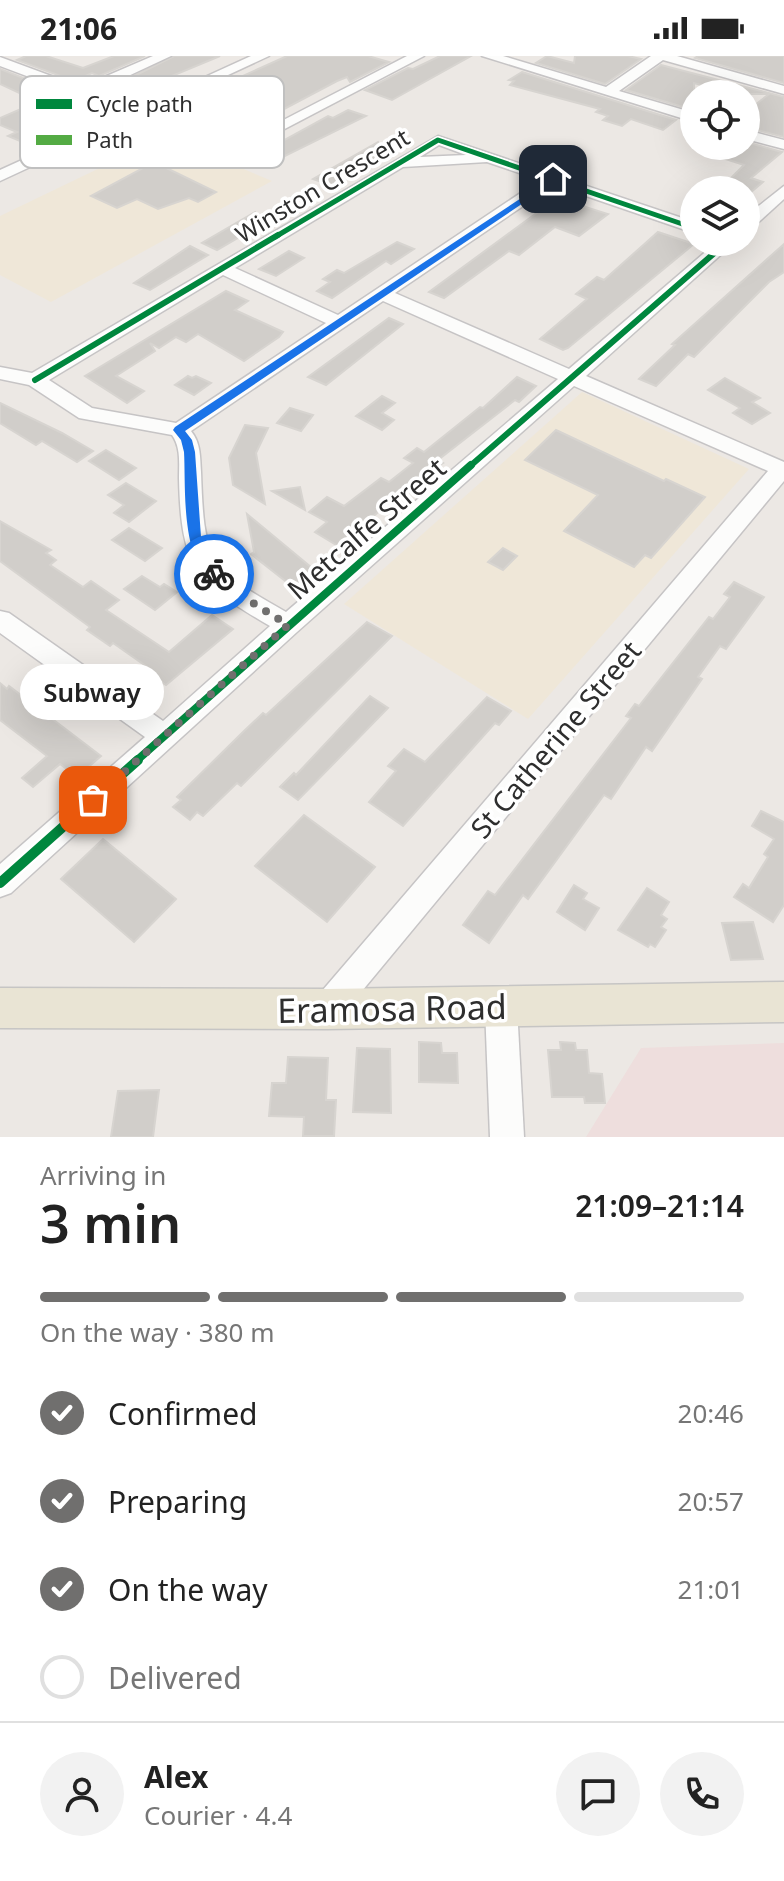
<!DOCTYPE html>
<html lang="en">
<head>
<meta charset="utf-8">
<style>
  body { margin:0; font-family:"Noto Sans",sans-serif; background:#f2f2f2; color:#222; height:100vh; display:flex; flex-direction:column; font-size:30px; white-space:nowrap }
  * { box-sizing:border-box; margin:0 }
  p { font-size:26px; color:#767676 }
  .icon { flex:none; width:44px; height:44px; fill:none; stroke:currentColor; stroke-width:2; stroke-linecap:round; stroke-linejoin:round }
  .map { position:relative; height:1081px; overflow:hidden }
  .details { display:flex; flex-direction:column; background:#fff; flex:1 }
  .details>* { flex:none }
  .tools { position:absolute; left:680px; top:24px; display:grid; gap:16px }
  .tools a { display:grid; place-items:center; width:80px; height:80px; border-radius:50%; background:#fff; box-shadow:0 8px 32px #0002; font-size:40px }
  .pin { position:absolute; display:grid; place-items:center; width:68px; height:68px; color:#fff; margin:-34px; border-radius:16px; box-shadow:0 4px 12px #0006 }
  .courier { position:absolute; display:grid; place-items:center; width:80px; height:80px; margin:-40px; border:6px solid #1a73e8; border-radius:50%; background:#fff; color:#222; box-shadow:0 2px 10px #0007 }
  .bubble { position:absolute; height:56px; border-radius:28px; background:#fff; box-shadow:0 8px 32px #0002; font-size:26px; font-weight:600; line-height:56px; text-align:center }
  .head em { font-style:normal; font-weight:600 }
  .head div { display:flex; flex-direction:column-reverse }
  .head { display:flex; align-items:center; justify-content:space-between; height:136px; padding:0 40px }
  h1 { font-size:52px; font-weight:600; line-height:60px }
  .bar { display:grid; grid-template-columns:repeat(4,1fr); gap:12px 8px; align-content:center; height:96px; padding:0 40px }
  .bar i { height:10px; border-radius:6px; background:#e0e0e0 }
  .bar .selected { background:#706f6e }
  .bar p { grid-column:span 4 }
  .line { display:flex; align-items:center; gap:20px; padding:0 40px; border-top:2px solid #e0e0e0 }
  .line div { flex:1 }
  .round { display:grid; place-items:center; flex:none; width:84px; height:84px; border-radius:42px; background:#f2f2f2 }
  ol { padding:0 40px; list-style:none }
  li { display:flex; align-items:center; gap:24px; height:88px }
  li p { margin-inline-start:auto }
  li .icon { padding:8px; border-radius:50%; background:#706f6e; color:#fff; stroke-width:4 }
  li:last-child { color:#767676 }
  li i { width:44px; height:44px; border:4px solid #e0e0e0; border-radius:50% }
  .status { display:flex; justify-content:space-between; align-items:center; height:56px; padding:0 40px; background:#fff; direction:ltr }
  .status svg { height:22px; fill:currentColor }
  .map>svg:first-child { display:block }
  .education { fill:#efe7d8 }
  .medical { fill:#eededd }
  .building { fill:#d1ceca; stroke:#d7d4d0; stroke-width:2 }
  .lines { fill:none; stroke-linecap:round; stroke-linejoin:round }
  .minor-casing { stroke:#c6c4c5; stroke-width:3 }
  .major-casing { stroke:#c6c5c4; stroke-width:3 }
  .minor { fill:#fcfcfb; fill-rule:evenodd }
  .major { fill:#e9e4d4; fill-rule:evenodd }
  .quiet { stroke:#54ab44; stroke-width:4; stroke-dasharray:7 4; stroke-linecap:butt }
  .cycleway-far3-casing { stroke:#fff; stroke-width:8 }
  .cycleway-far2-casing { stroke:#fff; stroke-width:10 }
  .cycleway-far1-casing { stroke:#fff; stroke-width:13 }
  .cycleway-casing { stroke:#fff; stroke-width:15 }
  .cycleway-far3 { stroke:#00873e; stroke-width:5 }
  .cycleway-far2 { stroke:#00873e; stroke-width:6 }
  .cycleway-far1 { stroke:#00873e; stroke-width:8 }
  .cycleway { stroke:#00873e; stroke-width:10 }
  .route { fill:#1a73e8 }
  .done { stroke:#706f6e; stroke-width:8; stroke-dasharray:0 14.4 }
  .labels { text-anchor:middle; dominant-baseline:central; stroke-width:7; stroke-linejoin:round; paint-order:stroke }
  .far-street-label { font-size:24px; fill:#2e2e2e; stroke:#fff }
  .street-label { font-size:28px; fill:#2e2e2e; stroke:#fff }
  .near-street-label { font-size:34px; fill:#2e2e2e; stroke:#fff }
  .key { fill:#fff; stroke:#c0c0c0; stroke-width:2 }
  .key-label { font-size:22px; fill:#2e2e2e }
</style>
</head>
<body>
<div class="status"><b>21:06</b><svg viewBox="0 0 49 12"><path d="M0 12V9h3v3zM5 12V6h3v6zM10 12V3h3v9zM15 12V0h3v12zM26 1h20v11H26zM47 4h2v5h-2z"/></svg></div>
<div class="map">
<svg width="784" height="1081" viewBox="0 0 784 1081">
  <rect width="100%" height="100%" fill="#ece8e4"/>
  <g class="education">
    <path d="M 187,70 L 236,90 L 215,101 L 272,125 L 51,246 L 0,219 L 0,160 Z"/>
    <path d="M 582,336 L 749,413 L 528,663 L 344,548 Z"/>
  </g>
  <path class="medical" d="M 784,987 L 784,1081 L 586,1081 L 641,992 Z"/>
  <g class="building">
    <path d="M 26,0 L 46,0 L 83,12 L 114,0 L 145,0 L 99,20 L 92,17 L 74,25 L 17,4 Z"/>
    <path d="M 174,0 L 220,0 L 136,35 L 118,28 Z"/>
    <path d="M 287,0 L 368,0 L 389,6 L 350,26 L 347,21 L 337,25 L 256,68 L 195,45 L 217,35 L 214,33 Z"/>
    <path d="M 440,0 L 471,0 L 392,44 L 365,34 L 408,12 L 413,13 Z"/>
    <path d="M 547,0 L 574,7 L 575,0 L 628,0 L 641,3 L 605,28 L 536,7 Z"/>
    <path d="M 698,0 L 784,0 L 784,27 L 695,2 Z"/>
    <path d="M 661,9 L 784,41 L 784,81 L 746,71 L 746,56 L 769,38 L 734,38 L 694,27 L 694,50 L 690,53 L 626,34 Z"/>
    <path d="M 0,13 L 54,34 L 32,43 L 0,28 Z"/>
    <path d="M 522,16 L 676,64 L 663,74 L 631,63 L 622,70 L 603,64 L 608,60 L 596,56 L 600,53 L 510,29 L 514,25 L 509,24 Z"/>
    <path d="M 53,39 L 106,63 L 39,93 L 8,80 L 17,76 L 0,69 L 0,62 Z"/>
    <path d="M 348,54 L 366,60 L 283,101 L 266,94 L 328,60 L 333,62 Z"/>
    <path d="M 378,86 L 384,97 L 330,129 L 313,123 Z"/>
    <path d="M 746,86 L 782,96 L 751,122 L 763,126 L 750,137 L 746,134 L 719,134 L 744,109 L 713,99 L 726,90 L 746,90 Z"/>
    <path d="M 154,106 L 216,136 L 198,146 L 189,142 L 158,153 L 137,143 L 117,152 L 91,140 Z"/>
    <path d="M 557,142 L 608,158 L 579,180 L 555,171 L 519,199 L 509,195 L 444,242 L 429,236 Z"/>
    <path d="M 255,156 L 262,168 L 217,194 L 202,187 Z"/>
    <path d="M 658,176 L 694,188 L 568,292 L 563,294 L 540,283 L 587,243 L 576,238 L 597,221 L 604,224 Z"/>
    <path d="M 397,186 L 414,193 L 391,208 L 386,205 L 332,242 L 317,235 L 330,226 L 323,223 L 337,214 L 344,217 Z"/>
    <path d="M 784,188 L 784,216 L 769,226 L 694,301 L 688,298 L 656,330 L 639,323 L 675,289 L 672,288 Z"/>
    <path d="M 190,190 L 208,199 L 150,234 L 134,227 Z"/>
    <path d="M 289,195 L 304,202 L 276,220 L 259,213 Z"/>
    <path d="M 226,235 L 248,245 L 235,254 L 283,276 L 279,281 L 244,305 L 198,278 L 186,286 L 176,281 L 159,292 L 150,287 L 155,295 L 116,320 L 144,335 L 127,347 L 85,320 Z"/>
    <path d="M 389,262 L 403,268 L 326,329 L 308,321 Z"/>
    <path d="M 188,320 L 192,322 L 196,320 L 211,327 L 194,339 L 175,329 Z"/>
    <path d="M 517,321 L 536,330 L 519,346 L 515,344 L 438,404 L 443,407 L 421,420 L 338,490 L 315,476 L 327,466 L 309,456 L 327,441 L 344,450 L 381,422 L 389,426 L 413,407 L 404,402 L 417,392 L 424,396 L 480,351 L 483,352 Z"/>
    <path d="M 725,322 L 760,342 L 752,346 L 770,357 L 752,368 L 733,357 L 740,352 L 708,334 Z"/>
    <path d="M 382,340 L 395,347 L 382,357 L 394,364 L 382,374 L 356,360 Z"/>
    <path d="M 0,347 L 62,377 L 93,395 L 77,406 L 42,385 L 36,389 L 0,367 Z"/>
    <path d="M 290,352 L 313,359 L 301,375 L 277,367 Z"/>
    <path d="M 245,369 L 268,372 L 256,397 L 265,448 L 233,429 L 229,402 Z"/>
    <path d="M 556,374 L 664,425 L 666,423 L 705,441 L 651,502 L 645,499 L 634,511 L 564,475 L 598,439 L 525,404 Z"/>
    <path d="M 106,394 L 136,412 L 119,424 L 89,405 Z"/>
    <path d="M 126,427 L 156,445 L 129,466 L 114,457 L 124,449 L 108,439 Z"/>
    <path d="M 300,431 L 305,454 L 272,435 Z"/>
    <path d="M 247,458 L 312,512 L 309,516 L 316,520 L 298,535 L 251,498 L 254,496 Z"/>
    <path d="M 0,465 L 51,494 L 46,497 L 56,504 L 50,509 L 83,531 L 91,525 L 119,544 L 106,554 L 169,596 L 212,559 L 233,573 L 166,629 L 147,616 L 150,613 L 113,587 L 110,590 L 87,574 L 90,571 L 0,505 Z"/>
    <path d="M 129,472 L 162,492 L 145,505 L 112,484 Z"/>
    <path d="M 503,492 L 517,500 L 503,514 L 488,506 Z"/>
    <path d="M 142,520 L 160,531 L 164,528 L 177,536 L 155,554 L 124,533 Z"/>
    <path d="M 734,526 L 764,541 L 726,593 L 720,590 L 698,621 L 702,623 L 652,695 L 646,691 L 611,743 L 604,739 L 528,843 L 523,839 L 489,887 L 463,869 L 488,835 L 495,839 L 631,662 L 626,660 L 635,648 L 639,650 L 709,561 L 713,563 L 730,541 L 724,538 Z"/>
    <path d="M 367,566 L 392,580 L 241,730 L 237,727 L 203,760 L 197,756 L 190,764 L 173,751 L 181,744 L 177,741 L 244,675 L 263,657 L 266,659 Z"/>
    <path d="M 0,627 L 7,633 L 9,630 L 101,700 L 77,721 L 60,708 L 33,731 L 22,722 L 47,700 L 0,664 Z"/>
    <path d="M 370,640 L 388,652 L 298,744 L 280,731 L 294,717 L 296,719 Z"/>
    <path d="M 487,641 L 511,655 L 499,669 L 495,667 L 403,770 L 369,746 L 396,715 L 388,710 L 404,693 L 425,706 Z"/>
    <path d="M 761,755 L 784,766 L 784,849 L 773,866 L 734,841 L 743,828 L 749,832 L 768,801 L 764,798 L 774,783 L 752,770 Z"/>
    <path d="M 304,759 L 375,811 L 327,866 L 255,810 Z"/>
    <path d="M 103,783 L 176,843 L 134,886 L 61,823 Z"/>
    <path d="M 574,829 L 587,837 L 583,843 L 599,852 L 585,874 L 557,856 Z"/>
    <path d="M 647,832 L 669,846 L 661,859 L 667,863 L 661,871 L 666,874 L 655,891 L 650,888 L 648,891 L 618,874 Z"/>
    <path d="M 753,866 L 763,903 L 731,904 L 722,867 Z"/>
    <path d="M 419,986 L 441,987 L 442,997 L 457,997 L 458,1027 L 419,1026 Z"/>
    <path d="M 560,986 L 575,987 L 576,994 L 587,994 L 589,1017 L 602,1018 L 605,1047 L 585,1047 L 584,1041 L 552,1041 L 548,994 L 561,994 Z"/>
    <path d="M 357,992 L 390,993 L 391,1057 L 353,1056 Z"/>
    <path d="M 288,1001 L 328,1002 L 326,1044 L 336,1044 L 334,1080 L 303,1080 L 304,1061 L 269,1060 L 272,1027 L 286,1027 Z"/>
    <path d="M 159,1034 L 153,1081 L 111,1081 L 118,1035 Z"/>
  </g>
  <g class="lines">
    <g class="minor-casing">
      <g id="minor">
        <path d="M 153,0 L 171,0 L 94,36 L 137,52 L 251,0 L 269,0 L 0,125 L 0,114 L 125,57 L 0,10 L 0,1 L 81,31 Z"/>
        <path d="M 407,0 L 424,0 L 231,101 L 221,101 L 218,98 Z"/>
        <path d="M 482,0 L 503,0 L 606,31 L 651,0 L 677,0 L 784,30 L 784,38 L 663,4 L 619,35 L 694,57 L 694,66 Z"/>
        <path d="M 746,74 L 784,84 L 784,93 L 746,83 Z"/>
        <path d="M 438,80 L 694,166 L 694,177 L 554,129 L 395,237 L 569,313 L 717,186 L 735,186 L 586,320 L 784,406 L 784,425 L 338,964 L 327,969 L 316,964 L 311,953 L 316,942 L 768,415 L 574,330 L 297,576 L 11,837 L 0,841 L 0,808 L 145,681 L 0,577 L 0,555 L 9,557 L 163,665 L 270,570 C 195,526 181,512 179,422 C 179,408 181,391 172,379 L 79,362 L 29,329 L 0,323 L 0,311 L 32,317 ZM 439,89 L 466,99 L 420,101 ZM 487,106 L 540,124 L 338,259 L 235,212 L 403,111 ZM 223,219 L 326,267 L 176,367 L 92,352 L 49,324 ZM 383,245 L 558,323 L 286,556 C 208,512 204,506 201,416 C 200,402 201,387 191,375 Z"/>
        <path d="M 784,130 L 784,143 L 752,172 L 746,174 L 746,160 Z"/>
        <path d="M 501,935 L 512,940 L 517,951 L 524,1081 L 490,1081 L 485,951 L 490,940 Z"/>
      </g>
    </g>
    <g class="major-casing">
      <path id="major" d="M 784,926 L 784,966 L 327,973 L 0,972 L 0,932 L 327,933 Z"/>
    </g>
    <use href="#minor" class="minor"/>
    <use href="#major" class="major"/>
    <path class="quiet" d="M 149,52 L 234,87"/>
    <g class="cycleway-far3-casing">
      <path id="cycleway-far3" d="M 275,181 L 438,84 L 694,172"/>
    </g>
    <g class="cycleway-far2-casing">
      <g id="cycleway-far2">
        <path d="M 35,324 L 278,179"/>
        <path d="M 469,411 L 727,186"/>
      </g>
    </g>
    <g class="cycleway-far1-casing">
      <path id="cycleway-far1" d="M 135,706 L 471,409"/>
    </g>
    <g class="cycleway-casing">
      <path id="cycleway" d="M 0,827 L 138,704"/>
    </g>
    <use href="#cycleway-far3" class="cycleway-far3"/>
    <use href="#cycleway-far2" class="cycleway-far2"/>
    <use href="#cycleway-far1" class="cycleway-far1"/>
    <use href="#cycleway" class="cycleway"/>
  </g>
  <path class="route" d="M 553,121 L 556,125 L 185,375 L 192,384 L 195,396 L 201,481 L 208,504 L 221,518 L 214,523 C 180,507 186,429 184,396 L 181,384 L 173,374 L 175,371 Z"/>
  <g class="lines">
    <path class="done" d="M 93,744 L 288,569 L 226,530 L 214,518"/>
  </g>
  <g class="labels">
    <g class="far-street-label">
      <text transform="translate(322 129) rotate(-31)">Winston Crescent</text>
    </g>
    <g class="street-label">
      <text transform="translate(366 472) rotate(-41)">Metcalfe Street</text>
      <text transform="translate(555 683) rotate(-50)">St Catherine Street</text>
    </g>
    <g class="near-street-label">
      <text transform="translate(392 952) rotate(-1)">Eramosa Road</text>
    </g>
  </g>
  <rect x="20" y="20" width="264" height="92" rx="12" class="key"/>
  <rect x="36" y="43" width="36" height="10" fill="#00873e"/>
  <rect x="36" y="79" width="36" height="10" fill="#54ab44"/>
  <g class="key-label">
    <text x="86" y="56">Cycle path</text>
    <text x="86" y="92">Path</text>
  </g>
</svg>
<div class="tools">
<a><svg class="icon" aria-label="locate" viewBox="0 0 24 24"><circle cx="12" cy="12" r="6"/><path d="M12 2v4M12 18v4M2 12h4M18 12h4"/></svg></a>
<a><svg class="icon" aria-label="layers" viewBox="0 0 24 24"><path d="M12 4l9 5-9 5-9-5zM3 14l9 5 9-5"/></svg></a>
</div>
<div class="pin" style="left:93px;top:744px;background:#ea580c"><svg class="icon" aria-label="bag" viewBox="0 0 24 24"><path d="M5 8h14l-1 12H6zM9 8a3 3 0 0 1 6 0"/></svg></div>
<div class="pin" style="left:553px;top:123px;background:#1f2937"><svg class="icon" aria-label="home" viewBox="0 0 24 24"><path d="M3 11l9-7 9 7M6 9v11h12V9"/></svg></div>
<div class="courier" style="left:214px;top:518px"><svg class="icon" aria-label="bike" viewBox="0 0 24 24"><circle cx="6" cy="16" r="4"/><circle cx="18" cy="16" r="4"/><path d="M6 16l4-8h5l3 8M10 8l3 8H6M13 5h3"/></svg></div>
<div class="bubble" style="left:20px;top:608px;width:144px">Subway</div>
</div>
<section class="details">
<div class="head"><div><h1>3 min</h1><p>Arriving in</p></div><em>21:09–21:14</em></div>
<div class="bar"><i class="selected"></i><i class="selected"></i><i class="selected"></i><i></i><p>On the way · 380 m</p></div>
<ol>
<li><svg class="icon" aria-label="check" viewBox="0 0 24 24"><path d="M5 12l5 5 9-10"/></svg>Confirmed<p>20:46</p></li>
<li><svg class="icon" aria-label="check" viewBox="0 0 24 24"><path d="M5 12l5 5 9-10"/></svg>Preparing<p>20:57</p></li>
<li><svg class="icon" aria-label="check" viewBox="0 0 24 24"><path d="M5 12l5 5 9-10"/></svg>On the way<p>21:01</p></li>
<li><i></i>Delivered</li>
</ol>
<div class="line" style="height:144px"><a class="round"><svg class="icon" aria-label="person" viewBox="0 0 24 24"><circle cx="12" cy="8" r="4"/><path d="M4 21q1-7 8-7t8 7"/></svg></a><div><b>Alex</b><p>Courier · 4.4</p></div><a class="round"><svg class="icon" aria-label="chat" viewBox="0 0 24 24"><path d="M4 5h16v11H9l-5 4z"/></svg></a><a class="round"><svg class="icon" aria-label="phone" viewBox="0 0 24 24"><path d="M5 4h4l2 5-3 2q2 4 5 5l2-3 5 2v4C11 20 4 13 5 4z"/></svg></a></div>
</section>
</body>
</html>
